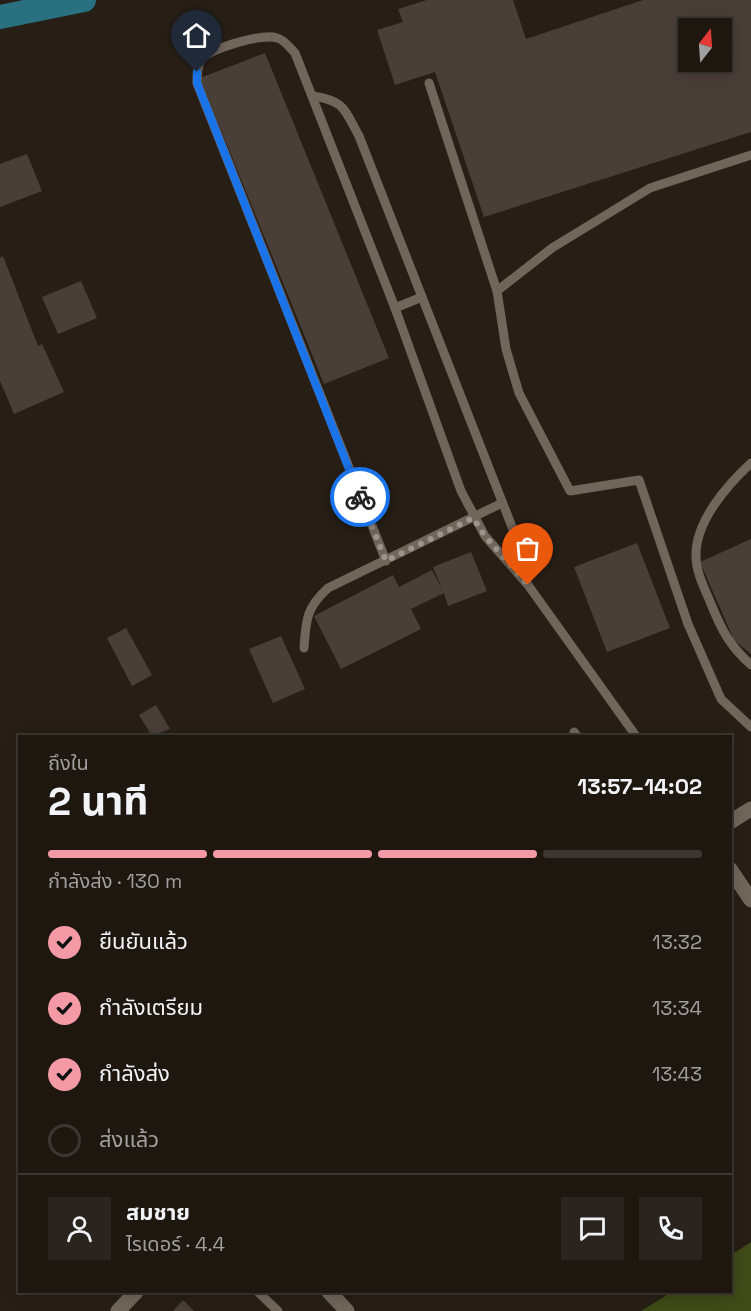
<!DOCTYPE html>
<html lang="th">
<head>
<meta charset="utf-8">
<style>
  body { margin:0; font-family:"Space Grotesk","Noto Sans Thai",sans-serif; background:#2a241e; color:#f1f3f6; height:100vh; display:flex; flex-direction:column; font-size:22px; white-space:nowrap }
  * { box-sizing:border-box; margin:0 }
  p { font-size:20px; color:#a09f9f }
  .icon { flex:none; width:33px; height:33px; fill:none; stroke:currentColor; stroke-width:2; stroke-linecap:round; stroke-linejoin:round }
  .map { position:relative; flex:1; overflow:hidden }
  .side { position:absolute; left:18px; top:735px; width:714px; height:558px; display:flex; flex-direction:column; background:#1d1710; border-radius:0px; box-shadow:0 3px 15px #0003,0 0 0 2px #3b3630 }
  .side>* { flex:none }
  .needle { width:39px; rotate:17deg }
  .buttons { position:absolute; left:678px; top:18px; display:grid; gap:12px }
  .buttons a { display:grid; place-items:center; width:54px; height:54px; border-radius:0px; background:#1d1710; box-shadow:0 3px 15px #0003,0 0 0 2px #3b3630; font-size:30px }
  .pin { position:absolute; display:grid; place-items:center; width:51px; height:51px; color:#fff; margin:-62px -26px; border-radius:50% 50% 50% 0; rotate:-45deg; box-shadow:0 0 6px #0007 }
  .pin .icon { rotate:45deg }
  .courier { position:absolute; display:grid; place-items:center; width:60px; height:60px; margin:-30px; border:4px solid #1a73e8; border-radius:50%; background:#fff; color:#222; box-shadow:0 2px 8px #0007 }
  .head em { font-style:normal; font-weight:700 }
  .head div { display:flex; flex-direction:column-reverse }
  .head { display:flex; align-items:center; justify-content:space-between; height:102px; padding:0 30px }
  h1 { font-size:39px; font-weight:700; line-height:45px }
  .bar { display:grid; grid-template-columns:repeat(4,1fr); gap:9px 6px; align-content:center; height:72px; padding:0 30px }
  .bar i { height:8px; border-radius:4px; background:#3b3630 }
  .bar .current { background:#f49aa7 }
  .bar p { grid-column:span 4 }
  .line { display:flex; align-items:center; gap:15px; padding:0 30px; border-top:2px solid #3b3630 }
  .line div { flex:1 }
  .round { display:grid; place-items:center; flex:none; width:63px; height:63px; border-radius:0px; background:#2a241e }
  ol { padding:0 30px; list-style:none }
  li { display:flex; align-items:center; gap:18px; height:66px }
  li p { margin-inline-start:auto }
  li .icon { padding:6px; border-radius:50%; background:#f49aa7; color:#111; stroke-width:4 }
  li:last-child { color:#a09f9f }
  li i { width:33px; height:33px; border:3px solid #3b3630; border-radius:50% }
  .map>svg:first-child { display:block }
  .forest { fill:#3f4b18 }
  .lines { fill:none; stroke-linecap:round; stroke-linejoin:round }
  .canal { stroke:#297080; stroke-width:24 }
  .building { fill:#4a3e38; fill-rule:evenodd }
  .lane { stroke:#71665c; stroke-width:9 }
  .street { stroke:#71665c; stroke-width:15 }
  .done { stroke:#9b958e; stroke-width:6; stroke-dasharray:0 10.8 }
  .route { stroke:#1a73e8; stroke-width:8 }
</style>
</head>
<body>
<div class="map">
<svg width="751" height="1311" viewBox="0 0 751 1311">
  <rect width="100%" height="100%" fill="#271f16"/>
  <path class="forest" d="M 751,1242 L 751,1311 L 641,1311 L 672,1292 L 730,1292 L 731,1255 Z"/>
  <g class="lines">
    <path class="canal" d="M 0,17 L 84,0"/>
  </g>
  <g class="building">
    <path d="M 427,0 L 513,0 L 526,39 L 643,0 L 751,0 L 751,132 L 484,217 L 435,72 L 395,85 L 377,30 L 403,22 L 398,9 ZM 688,28 L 722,28 L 722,62 L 688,62 Z"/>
    <path d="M 265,53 L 389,358 L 324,384 L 200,78 Z"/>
    <path d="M 27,154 L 42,191 L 0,207 L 0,164 Z"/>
    <path d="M 3,256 L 38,346 L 42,344 L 64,392 L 14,414 L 0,381 L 0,258 Z"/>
    <path d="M 81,281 L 97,318 L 58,334 L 42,297 Z"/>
    <path d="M 751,539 L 751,654 L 734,640 L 700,562 Z"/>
    <path d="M 637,543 L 670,628 L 607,652 L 574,567 Z"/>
    <path d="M 471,552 L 487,591 L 448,606 L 444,593 L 411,609 L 421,629 L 341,669 L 314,616 L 393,575 L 399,587 L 432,570 L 442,589 L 433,567 Z"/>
    <path d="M 126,628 L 152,675 L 132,686 L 107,638 Z"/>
    <path d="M 281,636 L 305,689 L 273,703 L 249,649 Z"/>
    <path d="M 156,705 L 170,729 L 152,736 L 139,715 Z"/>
    <path d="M 183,1300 L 194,1311 L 173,1311 Z"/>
  </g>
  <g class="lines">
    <g class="lane">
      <path d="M 429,83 L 497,291 L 506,349 L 519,393 L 570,491 L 639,480 L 688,624 L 721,699 L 751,727"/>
      <path d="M 313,96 C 345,101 344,109 359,136 L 514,532 L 527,582"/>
      <path d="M 497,291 L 552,248 L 650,188 L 751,155"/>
      <path d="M 395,308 L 422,297"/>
      <path d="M 751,463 C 727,485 695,522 696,556 C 696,573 705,589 711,604 C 722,631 730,646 751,665"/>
      <path d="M 386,561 L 197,83 C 197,75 197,67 201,60 C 210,48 263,33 277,38 C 285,40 290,48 295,53 L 395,308 L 461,491 L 485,536 L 528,585 L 636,736"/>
      <path d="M 304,648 C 306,620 306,608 328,588 L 502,503"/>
      <path d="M 574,732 L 577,736"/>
      <path d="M 258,1292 L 278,1311"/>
    </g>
    <g class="street">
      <path d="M 730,822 L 751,809"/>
      <path d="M 730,869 L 751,900"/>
      <path d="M 329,1292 L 347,1311"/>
      <path d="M 118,1311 L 136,1292"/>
    </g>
  </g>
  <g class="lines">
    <path class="done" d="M 360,497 L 386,561 L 473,518 L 485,536 L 528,585"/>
    <path class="route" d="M 197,72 L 197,83 L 360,497"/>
  </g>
</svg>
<div class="buttons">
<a><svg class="needle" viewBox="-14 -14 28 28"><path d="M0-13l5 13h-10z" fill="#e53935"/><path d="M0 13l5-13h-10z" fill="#a09f9f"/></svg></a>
</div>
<div class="pin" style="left:528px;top:585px;background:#ea580c"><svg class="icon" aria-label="bag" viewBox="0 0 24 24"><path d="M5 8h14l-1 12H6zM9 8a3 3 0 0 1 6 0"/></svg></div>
<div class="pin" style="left:197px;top:72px;background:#1f2937"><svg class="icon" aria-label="home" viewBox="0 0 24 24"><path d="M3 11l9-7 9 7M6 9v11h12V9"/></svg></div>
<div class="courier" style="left:360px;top:497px"><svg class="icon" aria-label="bike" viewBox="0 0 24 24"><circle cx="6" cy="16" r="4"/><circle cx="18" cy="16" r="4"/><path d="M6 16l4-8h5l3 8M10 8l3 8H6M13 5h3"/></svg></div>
<section class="side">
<div class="head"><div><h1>2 นาที</h1><p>ถึงใน</p></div><em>13:57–14:02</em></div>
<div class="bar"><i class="current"></i><i class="current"></i><i class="current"></i><i></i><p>กำลังส่ง · 130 m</p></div>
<ol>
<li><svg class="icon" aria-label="check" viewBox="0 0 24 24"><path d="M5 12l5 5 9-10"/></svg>ยืนยันแล้ว<p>13:32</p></li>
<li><svg class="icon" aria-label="check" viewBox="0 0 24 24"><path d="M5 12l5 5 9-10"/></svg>กำลังเตรียม<p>13:34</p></li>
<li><svg class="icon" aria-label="check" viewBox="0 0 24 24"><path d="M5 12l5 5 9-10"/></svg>กำลังส่ง<p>13:43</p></li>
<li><i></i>ส่งแล้ว</li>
</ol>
<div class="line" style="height:108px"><a class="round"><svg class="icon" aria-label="person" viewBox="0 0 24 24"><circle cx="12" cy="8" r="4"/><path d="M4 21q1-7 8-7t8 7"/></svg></a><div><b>สมชาย</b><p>ไรเดอร์ · 4.4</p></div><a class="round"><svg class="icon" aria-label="chat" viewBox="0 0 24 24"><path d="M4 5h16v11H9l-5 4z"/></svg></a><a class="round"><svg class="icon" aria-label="phone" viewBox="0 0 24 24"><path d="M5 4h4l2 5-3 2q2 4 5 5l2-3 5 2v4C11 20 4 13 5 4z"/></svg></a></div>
</section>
</div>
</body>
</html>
